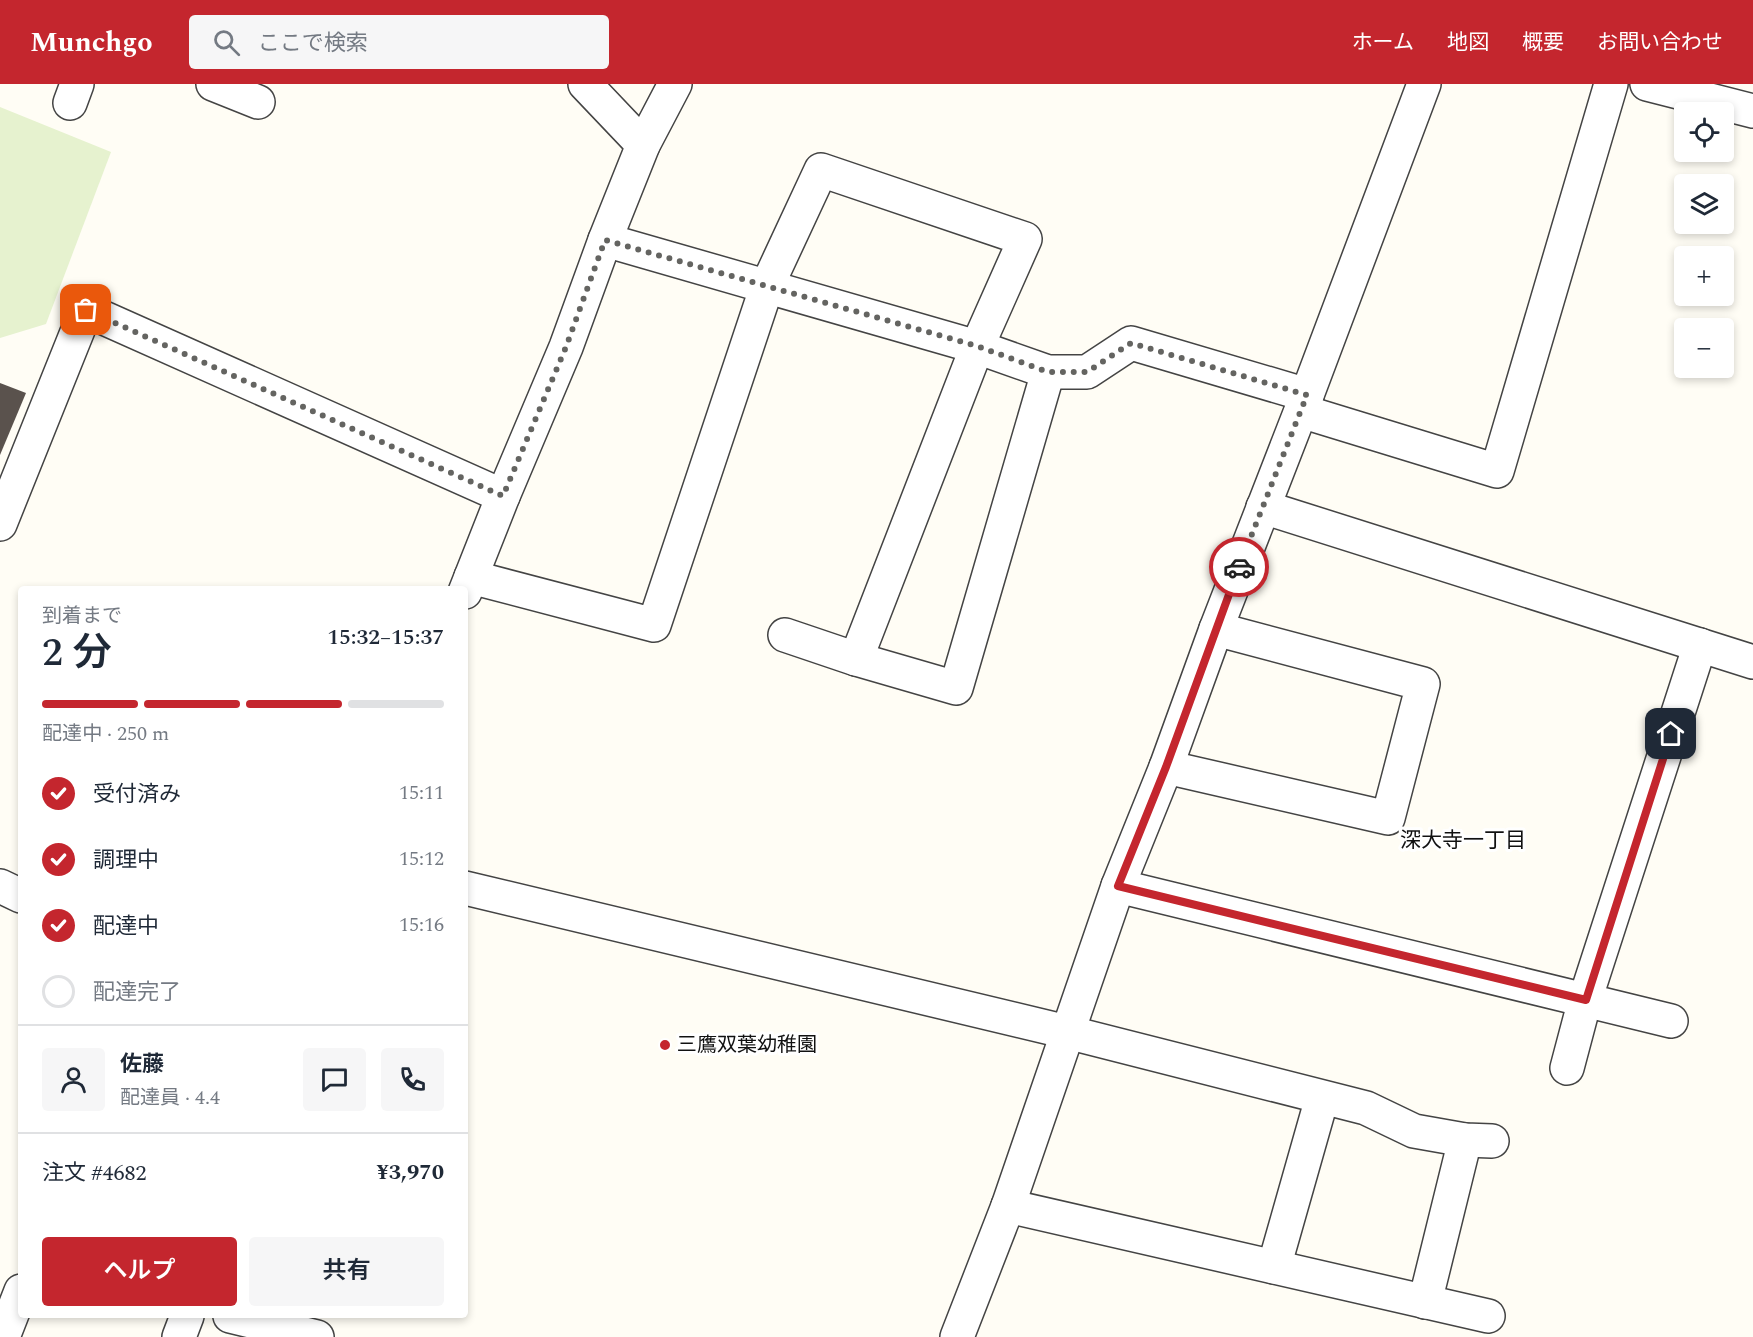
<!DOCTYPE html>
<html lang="ja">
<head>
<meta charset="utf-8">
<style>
  body { margin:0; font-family:Spectral,"Noto Sans JP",serif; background:#f6f6f7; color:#1f2937; height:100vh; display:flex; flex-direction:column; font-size:22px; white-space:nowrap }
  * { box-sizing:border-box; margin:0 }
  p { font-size:20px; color:#747a83 }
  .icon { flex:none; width:33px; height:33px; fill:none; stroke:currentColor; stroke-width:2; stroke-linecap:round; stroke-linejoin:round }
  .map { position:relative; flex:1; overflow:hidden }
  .panel { position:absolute; left:18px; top:502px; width:450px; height:732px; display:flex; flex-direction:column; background:#fff; border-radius:6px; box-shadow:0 3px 9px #0003 }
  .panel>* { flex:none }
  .tools { position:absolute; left:1674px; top:18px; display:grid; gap:12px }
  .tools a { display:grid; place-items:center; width:60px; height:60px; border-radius:6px; background:#fff; box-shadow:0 3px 9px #0003; font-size:30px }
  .pin { position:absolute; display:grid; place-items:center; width:51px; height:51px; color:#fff; margin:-26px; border-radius:12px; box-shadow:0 3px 9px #0006 }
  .courier { position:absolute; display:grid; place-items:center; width:60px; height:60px; margin:-30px; border:4px solid #c4262e; border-radius:50%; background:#fff; color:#222; box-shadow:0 2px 8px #0007 }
  .overview em { font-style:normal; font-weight:600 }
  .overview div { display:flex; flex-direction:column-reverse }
  .overview { display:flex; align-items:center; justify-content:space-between; height:102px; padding:0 24px }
  h1 { font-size:39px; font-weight:600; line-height:45px }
  .bar { display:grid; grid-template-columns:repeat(4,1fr); gap:9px 6px; align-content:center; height:72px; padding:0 24px }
  .bar i { height:8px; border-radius:4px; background:#e0e1e3 }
  .bar .active { background:#c4262e }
  .bar p { grid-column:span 4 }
  .line { display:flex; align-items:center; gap:15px; padding:0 24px; border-top:2px solid #e0e1e3 }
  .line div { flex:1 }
  .round { display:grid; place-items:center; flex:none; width:63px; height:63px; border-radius:6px; background:#f6f6f7 }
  ol { padding:0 24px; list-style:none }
  li { display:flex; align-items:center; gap:18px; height:66px }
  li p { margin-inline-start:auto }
  li .icon { padding:6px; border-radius:50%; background:#c4262e; color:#fff; stroke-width:4 }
  li:last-child { color:#747a83 }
  li i { width:33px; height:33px; border:3px solid #e0e1e3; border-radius:50% }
  .cta { display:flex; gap:12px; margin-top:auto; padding:12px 24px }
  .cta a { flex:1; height:69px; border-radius:6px; background:#c4262e; color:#fff; font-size:24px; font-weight:600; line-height:69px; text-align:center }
  .cta a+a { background:#f6f6f7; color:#1f2937 }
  header { display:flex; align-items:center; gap:36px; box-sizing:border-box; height:84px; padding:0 30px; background:#c4262e; color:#fff }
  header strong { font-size:28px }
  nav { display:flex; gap:33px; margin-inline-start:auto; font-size:21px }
  .search { width:420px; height:54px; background:#f6f6f7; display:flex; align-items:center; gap:15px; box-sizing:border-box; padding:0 21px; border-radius:6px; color:#747a83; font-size:22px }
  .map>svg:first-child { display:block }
  .pitch { fill:#e6f2cf }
  .building { fill:#5a524d }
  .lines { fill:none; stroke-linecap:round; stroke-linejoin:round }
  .minor-casing { stroke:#444; stroke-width:36 }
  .minor { stroke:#fff; stroke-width:33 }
  .done { stroke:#646461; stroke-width:6; stroke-dasharray:0 10.8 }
  .route { stroke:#c4262e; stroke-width:8 }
  .poi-dot { fill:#c4262e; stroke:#fff; stroke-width:2 }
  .labels { text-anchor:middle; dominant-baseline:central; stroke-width:6; stroke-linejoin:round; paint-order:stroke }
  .poi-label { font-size:20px; fill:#111; stroke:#fff; text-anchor:start }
  .neighbourhood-label { font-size:21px; fill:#111; stroke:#fff }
</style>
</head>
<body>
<header>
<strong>Munchgo</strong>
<div class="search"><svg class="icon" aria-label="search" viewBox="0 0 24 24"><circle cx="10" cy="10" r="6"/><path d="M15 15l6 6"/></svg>ここで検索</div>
<nav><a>ホーム</a><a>地図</a><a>概要</a><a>お問い合わせ</a></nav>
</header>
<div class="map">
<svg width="1753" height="1253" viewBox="0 0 1753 1253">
  <rect width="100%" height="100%" fill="#fffdf5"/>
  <path class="pitch" d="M 0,23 L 111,68 L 46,240 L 0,254 Z"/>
  <path class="building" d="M 0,299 L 26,309 L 0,371 Z"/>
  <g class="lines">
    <g class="minor-casing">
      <g id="minor">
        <path d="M 213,0 L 258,18"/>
        <path d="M 585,0 L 643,61"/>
        <path d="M 1647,0 L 1753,27"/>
        <path d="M 70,19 L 77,0"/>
        <path d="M 605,156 L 977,263 L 1048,288 L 1087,288 L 1131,259 L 1307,311"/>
        <path d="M 1301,327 L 1497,387 L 1611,0"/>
        <path d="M 1263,423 L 1753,578"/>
        <path d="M 0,440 L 86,226 L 503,412"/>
        <path d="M 471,493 L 654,541 L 767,202 L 821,86 L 1025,155 L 977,263 L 856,575"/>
        <path d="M 465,508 L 503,412 L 566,263 L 605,156 L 643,61 L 675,0"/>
        <path d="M 785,551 L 856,575 L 956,604 L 1048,288"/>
        <path d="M 1166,683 L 1388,734 L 1423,600 L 1216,545"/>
        <path d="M 0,802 L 21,812"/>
        <path d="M 1118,802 L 1671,937"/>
        <path d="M 465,804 L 1067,948 L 1366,1024 L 1414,1047 L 1465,1056 L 1492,1057"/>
        <path d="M 1567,984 L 1585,916 L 1700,561"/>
        <path d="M 1008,1122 L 1488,1232"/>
        <path d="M 1274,1183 L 1322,1014"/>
        <path d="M 1425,1218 L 1465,1056"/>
        <path d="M 230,1232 L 317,1253"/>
        <path d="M 3,1253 L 21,1207"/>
        <path d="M 179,1253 L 187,1232"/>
        <path d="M 957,1253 L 1008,1122 L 1118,802 L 1166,683 L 1216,545 L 1307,311 L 1424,0"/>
      </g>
    </g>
    <use href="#minor" class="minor"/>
  </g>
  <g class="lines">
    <path class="done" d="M 86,226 L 503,412 L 566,263 L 605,156 L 977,262 L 1048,288 L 1087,288 L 1131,259 L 1307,311 L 1239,483"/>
    <path class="route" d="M 1239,483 L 1166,683 L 1118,802 L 1586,916 L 1671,650"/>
  </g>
  <circle class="poi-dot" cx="665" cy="961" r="6"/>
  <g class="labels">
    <g class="poi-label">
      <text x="677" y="961">三鷹双葉幼稚園</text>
    </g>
    <g class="neighbourhood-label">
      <text x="1463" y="757">深大寺一丁目</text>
    </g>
  </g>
</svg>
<div class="tools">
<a><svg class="icon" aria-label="locate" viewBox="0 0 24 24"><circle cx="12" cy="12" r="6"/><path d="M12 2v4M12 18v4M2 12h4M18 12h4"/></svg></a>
<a><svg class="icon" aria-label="layers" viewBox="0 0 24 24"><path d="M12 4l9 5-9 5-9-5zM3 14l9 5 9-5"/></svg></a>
<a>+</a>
<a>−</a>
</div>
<div class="pin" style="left:86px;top:226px;background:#ea580c"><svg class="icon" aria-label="bag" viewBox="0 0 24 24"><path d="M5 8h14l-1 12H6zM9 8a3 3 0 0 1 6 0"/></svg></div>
<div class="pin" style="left:1671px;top:650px;background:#1f2937"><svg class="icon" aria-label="home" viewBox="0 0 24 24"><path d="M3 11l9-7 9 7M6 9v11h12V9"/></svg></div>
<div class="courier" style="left:1239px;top:483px"><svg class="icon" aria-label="car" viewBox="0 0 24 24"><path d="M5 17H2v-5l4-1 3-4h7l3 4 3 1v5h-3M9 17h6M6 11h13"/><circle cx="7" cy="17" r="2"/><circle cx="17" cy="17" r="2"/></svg></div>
<section class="panel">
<div class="overview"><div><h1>2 分</h1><p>到着まで</p></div><em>15:32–15:37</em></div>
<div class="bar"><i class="active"></i><i class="active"></i><i class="active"></i><i></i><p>配達中 · 250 m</p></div>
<ol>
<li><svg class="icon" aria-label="check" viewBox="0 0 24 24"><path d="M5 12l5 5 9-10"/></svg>受付済み<p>15:11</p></li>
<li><svg class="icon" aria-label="check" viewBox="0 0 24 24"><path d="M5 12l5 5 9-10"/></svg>調理中<p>15:12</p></li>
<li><svg class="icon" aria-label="check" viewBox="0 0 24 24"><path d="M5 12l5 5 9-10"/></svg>配達中<p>15:16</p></li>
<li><i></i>配達完了</li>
</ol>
<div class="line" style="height:108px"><a class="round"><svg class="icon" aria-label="person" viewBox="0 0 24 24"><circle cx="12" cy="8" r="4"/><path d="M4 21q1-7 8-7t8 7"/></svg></a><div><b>佐藤</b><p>配達員 · 4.4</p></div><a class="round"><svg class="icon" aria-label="chat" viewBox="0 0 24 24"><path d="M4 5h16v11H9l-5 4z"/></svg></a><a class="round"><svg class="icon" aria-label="phone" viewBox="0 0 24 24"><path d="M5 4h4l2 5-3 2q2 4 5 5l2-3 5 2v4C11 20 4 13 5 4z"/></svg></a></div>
<div class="line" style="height:78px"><div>注文 #4682</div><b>¥3,970</b></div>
<div class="cta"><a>ヘルプ</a><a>共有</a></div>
</section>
</div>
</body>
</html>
